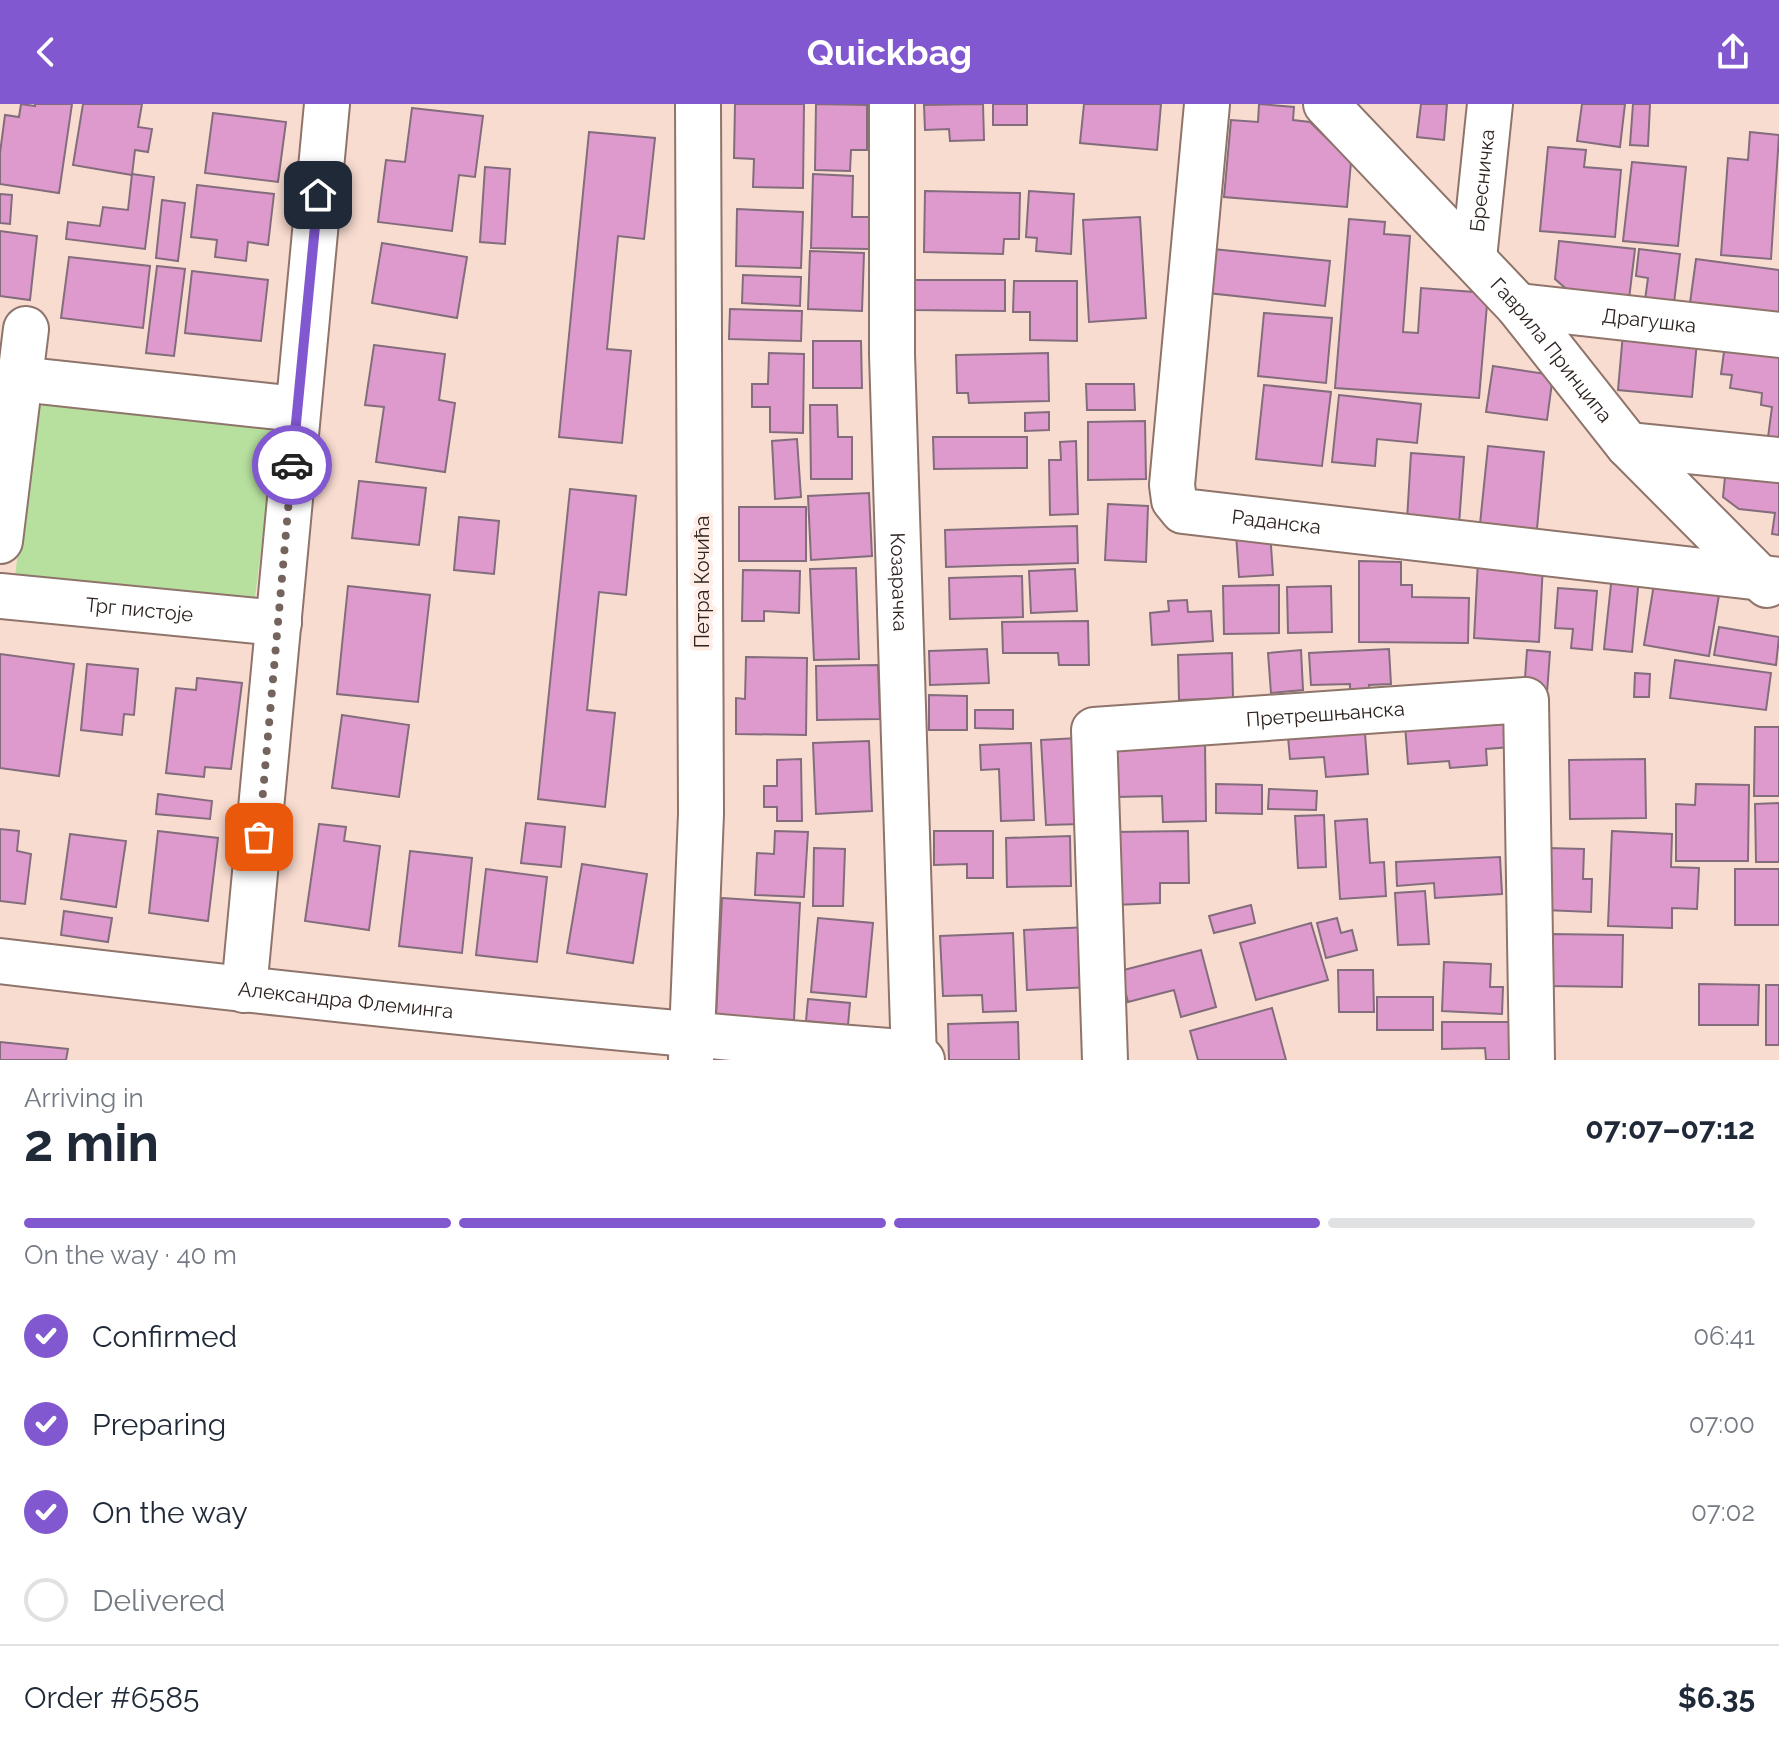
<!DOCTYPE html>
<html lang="en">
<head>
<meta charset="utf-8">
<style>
  body { margin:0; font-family:Raleway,sans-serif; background:#f6f6f7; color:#1f2937; height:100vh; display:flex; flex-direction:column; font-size:30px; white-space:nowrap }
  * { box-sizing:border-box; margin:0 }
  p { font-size:26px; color:#747a83 }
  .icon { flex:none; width:44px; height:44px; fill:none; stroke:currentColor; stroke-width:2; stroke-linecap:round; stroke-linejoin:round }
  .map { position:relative; height:956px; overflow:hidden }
  .sheet { display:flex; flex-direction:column; background:#fff; flex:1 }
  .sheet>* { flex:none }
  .pin { position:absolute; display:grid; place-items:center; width:68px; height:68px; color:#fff; margin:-34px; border-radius:16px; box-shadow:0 4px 12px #0006 }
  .courier { position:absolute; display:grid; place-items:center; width:80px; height:80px; margin:-40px; border:6px solid #8258d1; border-radius:50%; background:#fff; color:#222; box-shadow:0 2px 10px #0007 }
  .summary em { font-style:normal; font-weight:700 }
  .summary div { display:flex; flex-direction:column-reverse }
  .summary { display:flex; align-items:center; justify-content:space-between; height:136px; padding:0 24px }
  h1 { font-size:52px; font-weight:700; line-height:60px }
  .bar { display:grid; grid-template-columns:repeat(4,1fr); gap:12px 8px; align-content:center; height:96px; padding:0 24px }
  .bar i { height:10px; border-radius:6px; background:#e0e1e3 }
  .bar .active { background:#8258d1 }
  .bar p { grid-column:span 4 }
  .line { display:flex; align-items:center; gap:20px; padding:0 24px; border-top:2px solid #e0e1e3 }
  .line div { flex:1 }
  ol { padding:0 24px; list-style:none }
  li { display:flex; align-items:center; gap:24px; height:88px }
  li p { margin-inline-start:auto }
  li .icon { padding:8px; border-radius:50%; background:#8258d1; color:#fff; stroke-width:4 }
  li:last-child { color:#747a83 }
  li i { width:44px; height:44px; border:4px solid #e0e1e3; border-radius:50% }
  header { display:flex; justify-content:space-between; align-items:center; height:104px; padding:0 24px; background:#8258d1; color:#fff; font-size:36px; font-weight:700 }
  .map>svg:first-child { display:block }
  .green { fill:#b7e09f }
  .building { fill:#df9acd; stroke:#836d7d; stroke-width:2 }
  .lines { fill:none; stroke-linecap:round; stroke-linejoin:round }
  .minor-casing { stroke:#8e746a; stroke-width:48 }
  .minor { stroke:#fff; stroke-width:44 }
  .done { stroke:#75645d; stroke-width:8; stroke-dasharray:0 14.4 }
  .route { stroke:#8258d1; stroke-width:10 }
  .labels { text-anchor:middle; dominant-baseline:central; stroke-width:8; stroke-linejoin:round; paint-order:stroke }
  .street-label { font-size:20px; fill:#2e231f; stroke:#feece5 }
</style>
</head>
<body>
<header><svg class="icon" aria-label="back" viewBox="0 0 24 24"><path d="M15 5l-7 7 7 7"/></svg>Quickbag<svg class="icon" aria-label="share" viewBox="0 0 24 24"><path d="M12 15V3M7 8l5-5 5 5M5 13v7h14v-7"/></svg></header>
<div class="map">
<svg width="1779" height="956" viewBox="0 0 1779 956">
  <rect width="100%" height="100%" fill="#f9dcd0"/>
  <path class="green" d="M 37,296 L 276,325 L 254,502 L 15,472 Z"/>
  <g class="building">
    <path d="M 21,0 L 35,2 L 35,0 L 72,0 L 59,89 L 0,80 L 0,49 L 5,11 L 19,13 Z"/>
    <path d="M 83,0 L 142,0 L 138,23 L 152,25 L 148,48 L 135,46 L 132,71 L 73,61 Z"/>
    <path d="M 735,0 L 804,0 L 803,84 L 753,83 L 754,55 L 734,54 Z"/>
    <path d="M 816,0 L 867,1 L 867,46 L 851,46 L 850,67 L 815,66 Z"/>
    <path d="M 983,0 L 984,36 L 950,37 L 949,25 L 925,26 L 924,1 Z"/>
    <rect x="993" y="0" width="34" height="21"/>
    <path d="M 1084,0 L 1161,0 L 1157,46 L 1080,39 Z"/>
    <path d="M 1259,0 L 1294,3 L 1293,16 L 1310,18 L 1351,58 L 1347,103 L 1224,93 L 1231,16 L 1258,18 Z"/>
    <path d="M 1421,0 L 1447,0 L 1444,36 L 1417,33 Z"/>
    <path d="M 1582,0 L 1625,0 L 1620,43 L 1577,37 Z"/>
    <path d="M 1633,0 L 1650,0 L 1648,42 L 1630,41 Z"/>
    <path d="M 412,4 L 483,12 L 475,73 L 459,71 L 452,127 L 378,118 L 386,56 L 405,58 Z"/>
    <path d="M 213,9 L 286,18 L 278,78 L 205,69 Z"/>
    <path d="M 589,28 L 655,34 L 644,135 L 618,132 L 607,245 L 631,247 L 622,339 L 559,333 Z"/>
    <path d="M 1750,28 L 1779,31 L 1771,155 L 1721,151 L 1728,54 L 1748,56 Z"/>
    <path d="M 1548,43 L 1586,46 L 1584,63 L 1621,66 L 1615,133 L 1540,127 Z"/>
    <path d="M 1632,58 L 1686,63 L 1678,142 L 1623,137 Z"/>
    <path d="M 485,63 L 510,65 L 505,140 L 480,138 Z"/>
    <path d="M 132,70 L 154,73 L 145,145 L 66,135 L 68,118 L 100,122 L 103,103 L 128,106 Z"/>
    <path d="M 813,70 L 853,72 L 852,113 L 870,113 L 869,145 L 811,144 Z"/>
    <path d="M 197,81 L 274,90 L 268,141 L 248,138 L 246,157 L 215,153 L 217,136 L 191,133 Z"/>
    <path d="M 925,87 L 1020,89 L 1019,135 L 1004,135 L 1003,150 L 924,148 Z"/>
    <path d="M 1029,87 L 1074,90 L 1071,150 L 1036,147 L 1037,134 L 1026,133 Z"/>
    <path d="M 0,90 L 12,91 L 10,120 L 0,119 Z"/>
    <path d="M 162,96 L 185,99 L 178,157 L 156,154 Z"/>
    <path d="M 737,105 L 803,108 L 801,164 L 736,162 Z"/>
    <path d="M 1140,113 L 1146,214 L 1089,218 L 1083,116 Z"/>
    <path d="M 1349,115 L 1385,118 L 1384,130 L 1410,132 L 1403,228 L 1418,229 L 1421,184 L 1488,189 L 1479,294 L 1335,284 Z"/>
    <path d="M 0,127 L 37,132 L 30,196 L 0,192 Z"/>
    <path d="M 1559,137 L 1635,145 L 1629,195 L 1571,189 L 1555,175 Z"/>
    <path d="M 382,139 L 467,153 L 457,214 L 372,199 Z"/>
    <path d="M 1213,145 L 1330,157 L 1325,202 L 1208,189 Z"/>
    <path d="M 1639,145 L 1680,150 L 1674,199 L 1645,196 L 1648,174 L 1636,172 Z"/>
    <path d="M 810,147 L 864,149 L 862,207 L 808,205 Z"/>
    <path d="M 69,153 L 150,162 L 143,224 L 61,214 Z"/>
    <path d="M 1696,155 L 1779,166 L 1779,211 L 1690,199 Z"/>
    <path d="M 157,162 L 185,165 L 174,252 L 146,249 Z"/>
    <path d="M 192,167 L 268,176 L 261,237 L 185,229 Z"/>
    <path d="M 743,171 L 801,173 L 800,202 L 742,199 Z"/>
    <path d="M 912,176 L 1005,176 L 1005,207 L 912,206 Z"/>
    <path d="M 1014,177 L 1077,177 L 1077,237 L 1030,236 L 1030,208 L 1013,208 Z"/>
    <path d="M 730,205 L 802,207 L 801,237 L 729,235 Z"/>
    <path d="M 1264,209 L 1332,214 L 1326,279 L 1258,272 Z"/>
    <path d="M 1623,229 L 1697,237 L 1692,293 L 1618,286 Z"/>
    <path d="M 1726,233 L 1779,241 L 1779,342 L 1767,341 L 1772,303 L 1761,301 L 1762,289 L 1730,284 L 1732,271 L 1721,270 Z"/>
    <path d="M 813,237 L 861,237 L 862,284 L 813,284 Z"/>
    <path d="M 374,241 L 445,250 L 439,296 L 455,299 L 445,368 L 376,358 L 384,303 L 365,301 Z"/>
    <path d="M 769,249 L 804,250 L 803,329 L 770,328 L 770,303 L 752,303 L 752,280 L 768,280 Z"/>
    <path d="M 1048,249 L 1049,297 L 969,299 L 968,289 L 957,289 L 956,251 Z"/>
    <path d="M 1493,262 L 1553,271 L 1547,316 L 1486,308 Z"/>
    <path d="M 1086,280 L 1134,280 L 1135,306 L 1087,306 Z"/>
    <path d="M 1264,281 L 1331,288 L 1322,362 L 1256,355 Z"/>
    <path d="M 1339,291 L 1421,300 L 1417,339 L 1377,335 L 1375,362 L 1332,358 Z"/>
    <path d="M 810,301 L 837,301 L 838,333 L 852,333 L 852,375 L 811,375 Z"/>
    <path d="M 1049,308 L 1049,326 L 1025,327 L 1025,309 Z"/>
    <path d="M 1145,317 L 1146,375 L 1088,376 L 1088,318 Z"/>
    <path d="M 933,333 L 1027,333 L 1027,364 L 934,365 Z"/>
    <path d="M 797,335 L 801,393 L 775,395 L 772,337 Z"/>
    <path d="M 1076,337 L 1078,410 L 1050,411 L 1049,356 L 1061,356 L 1060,338 Z"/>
    <path d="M 1488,342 L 1544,348 L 1537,425 L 1480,420 Z"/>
    <path d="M 1411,349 L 1464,353 L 1459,420 L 1407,416 Z"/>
    <path d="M 1739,364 L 1779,369 L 1779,431 L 1772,430 L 1775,409 L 1739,405 L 1723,393 L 1725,373 Z"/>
    <path d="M 359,377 L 426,384 L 419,441 L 352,434 Z"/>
    <path d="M 570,385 L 636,392 L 626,491 L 599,488 L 587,606 L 615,609 L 605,703 L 538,695 Z"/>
    <path d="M 869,389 L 872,452 L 811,456 L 808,392 Z"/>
    <path d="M 1108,400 L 1148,402 L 1146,458 L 1105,456 Z"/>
    <rect x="739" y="403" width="67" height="54"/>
    <path d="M 459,413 L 499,417 L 494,470 L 454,466 Z"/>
    <path d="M 1077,422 L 1078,459 L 946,463 L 945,426 Z"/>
    <path d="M 1270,427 L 1273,471 L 1239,473 L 1236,430 Z"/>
    <path d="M 1478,456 L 1543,460 L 1539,538 L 1474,534 Z"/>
    <path d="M 1359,457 L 1401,458 L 1401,481 L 1412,481 L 1412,493 L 1469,494 L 1468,539 L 1359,538 Z"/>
    <path d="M 856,464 L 859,555 L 814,556 L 810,465 Z"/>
    <path d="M 1075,465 L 1077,507 L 1031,509 L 1029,467 Z"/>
    <path d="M 743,466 L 800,467 L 799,509 L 764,507 L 764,517 L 742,517 Z"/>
    <path d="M 1612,471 L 1639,474 L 1632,548 L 1604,545 Z"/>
    <path d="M 1022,472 L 1023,513 L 950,515 L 949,474 Z"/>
    <path d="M 1654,480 L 1719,491 L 1709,552 L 1644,541 Z"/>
    <path d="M 1279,481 L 1279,529 L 1224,530 L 1223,482 Z"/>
    <path d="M 348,482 L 430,491 L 418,598 L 337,590 Z"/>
    <path d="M 1331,482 L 1332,528 L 1288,529 L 1287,483 Z"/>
    <path d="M 1558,484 L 1597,487 L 1592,546 L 1571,544 L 1573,525 L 1555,524 Z"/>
    <path d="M 1187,496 L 1188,508 L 1211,507 L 1213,537 L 1152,541 L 1150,509 L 1169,507 L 1168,497 Z"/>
    <path d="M 1088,517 L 1089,561 L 1059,561 L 1058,549 L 1003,549 L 1002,518 Z"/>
    <path d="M 1719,523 L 1779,533 L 1776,561 L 1714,551 Z"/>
    <path d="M 987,545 L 989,579 L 930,581 L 929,547 Z"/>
    <path d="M 1389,545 L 1391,580 L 1369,581 L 1370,591 L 1350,591 L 1350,580 L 1311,581 L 1309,549 Z"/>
    <path d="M 1301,546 L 1303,586 L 1271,589 L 1268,549 Z"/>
    <path d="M 1527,546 L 1550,548 L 1547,589 L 1524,588 Z"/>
    <path d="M 1232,549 L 1233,594 L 1179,596 L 1178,551 Z"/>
    <path d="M 0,550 L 74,560 L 59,672 L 0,664 Z"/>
    <path d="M 746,553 L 807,554 L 806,631 L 736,630 L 736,594 L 745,595 Z"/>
    <path d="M 1675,556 L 1771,569 L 1766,606 L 1670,594 Z"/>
    <path d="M 87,560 L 138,565 L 134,611 L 124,610 L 122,631 L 81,626 Z"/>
    <path d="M 878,561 L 880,615 L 817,616 L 816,562 Z"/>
    <path d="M 1635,569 L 1650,570 L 1649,593 L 1634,593 Z"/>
    <path d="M 197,574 L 242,579 L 231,665 L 205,663 L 204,673 L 166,669 L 176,584 L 196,586 Z"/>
    <path d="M 929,591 L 967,592 L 967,626 L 929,626 Z"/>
    <path d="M 975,606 L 1013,606 L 1013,625 L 975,624 Z"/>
    <path d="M 342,611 L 409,621 L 399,693 L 332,684 Z"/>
    <path d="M 1509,613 L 1511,643 L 1486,645 L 1487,661 L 1450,664 L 1449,657 L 1408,660 L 1405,621 Z"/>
    <path d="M 1364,616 L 1368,670 L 1326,673 L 1324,653 L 1290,655 L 1287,622 Z"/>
    <path d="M 1755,623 L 1779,623 L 1779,692 L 1754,692 Z"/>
    <path d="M 1078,634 L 1081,720 L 1046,721 L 1041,636 Z"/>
    <path d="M 869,637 L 872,707 L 816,710 L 813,639 Z"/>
    <path d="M 1205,638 L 1206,717 L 1163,718 L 1162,692 L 1116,693 L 1115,639 Z"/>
    <path d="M 1031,639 L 1034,716 L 1001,717 L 999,665 L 981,666 L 980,641 Z"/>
    <path d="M 801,655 L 802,717 L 777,717 L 777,703 L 764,703 L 764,682 L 777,682 L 777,656 Z"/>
    <path d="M 1645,655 L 1646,714 L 1570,715 L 1569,656 Z"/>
    <path d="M 1216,680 L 1262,681 L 1262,710 L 1216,709 Z"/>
    <path d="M 1696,680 L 1749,681 L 1748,757 L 1676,757 L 1676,700 L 1695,701 Z"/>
    <path d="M 1269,685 L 1317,687 L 1316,706 L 1268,705 Z"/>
    <path d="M 158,690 L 212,697 L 210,715 L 156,710 Z"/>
    <path d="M 1779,699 L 1779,758 L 1756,758 L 1755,700 Z"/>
    <path d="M 1324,711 L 1326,763 L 1298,764 L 1295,712 Z"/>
    <path d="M 1367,715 L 1370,759 L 1384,758 L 1386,792 L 1340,795 L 1335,717 Z"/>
    <path d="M 526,719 L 565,723 L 561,763 L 521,759 Z"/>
    <path d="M 319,720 L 346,723 L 344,737 L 380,742 L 369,826 L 305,817 Z"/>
    <path d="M 0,725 L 19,727 L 17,747 L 31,750 L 25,800 L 0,797 Z"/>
    <path d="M 158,727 L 218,734 L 208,817 L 149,809 Z"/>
    <path d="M 775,727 L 808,728 L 804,793 L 755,791 L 757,749 L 774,750 Z"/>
    <path d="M 934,727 L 993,727 L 993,774 L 967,774 L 967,760 L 934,761 Z"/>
    <path d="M 1188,727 L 1189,779 L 1160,779 L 1160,799 L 1115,801 L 1113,728 Z"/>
    <path d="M 1612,727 L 1672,730 L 1671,763 L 1699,764 L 1697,805 L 1672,804 L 1672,824 L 1608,822 Z"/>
    <path d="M 70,730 L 126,737 L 116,803 L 61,795 Z"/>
    <path d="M 1070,732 L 1071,782 L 1007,783 L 1006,734 Z"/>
    <path d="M 814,744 L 845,745 L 843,802 L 813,802 Z"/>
    <path d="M 1547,744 L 1584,745 L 1583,775 L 1592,775 L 1591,808 L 1545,806 Z"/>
    <path d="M 410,747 L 472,754 L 462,849 L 399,842 Z"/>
    <path d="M 1500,753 L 1502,790 L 1435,794 L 1434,779 L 1397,782 L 1396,758 Z"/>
    <path d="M 582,760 L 647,770 L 633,859 L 567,849 Z"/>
    <path d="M 486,765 L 547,773 L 537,858 L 476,851 Z"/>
    <rect x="1735" y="765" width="44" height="56"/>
    <path d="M 1425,787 L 1429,840 L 1398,841 L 1395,789 Z"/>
    <path d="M 722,794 L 800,799 L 794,916 L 716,912 Z"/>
    <path d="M 1251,801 L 1255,819 L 1214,829 L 1209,812 Z"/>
    <path d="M 64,807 L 112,814 L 108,838 L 61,831 Z"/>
    <path d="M 818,814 L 873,819 L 866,893 L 811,888 Z"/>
    <path d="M 1337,814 L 1341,829 L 1352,826 L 1357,846 L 1326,854 L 1317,819 Z"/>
    <path d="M 1311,819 L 1328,876 L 1256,896 L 1240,839 Z"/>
    <path d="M 1089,823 L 1092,883 L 1027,886 L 1024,826 Z"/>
    <path d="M 1013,829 L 1016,907 L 983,908 L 982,891 L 943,892 L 940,832 Z"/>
    <path d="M 1550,830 L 1623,831 L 1622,883 L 1549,882 Z"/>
    <path d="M 1201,846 L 1216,903 L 1181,913 L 1174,886 L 1128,898 L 1120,867 Z"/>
    <path d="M 1444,858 L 1491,860 L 1490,883 L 1503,883 L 1502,910 L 1442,907 Z"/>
    <path d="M 1338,866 L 1373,866 L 1374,908 L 1339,908 Z"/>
    <path d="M 1699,880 L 1759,881 L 1758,921 L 1699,921 Z"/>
    <rect x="1766" y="881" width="13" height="60"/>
    <rect x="1377" y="893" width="56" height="33"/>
    <path d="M 808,895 L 850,899 L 848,921 L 806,917 Z"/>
    <path d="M 1272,904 L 1286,956 L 1198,956 L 1190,927 Z"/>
    <path d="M 1018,918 L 1019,956 L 949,956 L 948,920 Z"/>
    <path d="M 1442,918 L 1510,918 L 1511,956 L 1486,956 L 1485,944 L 1442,945 Z"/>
    <path d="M 0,938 L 68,945 L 66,956 L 0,956 Z"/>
  </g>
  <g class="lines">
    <g class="minor-casing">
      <g id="minor">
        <path id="s1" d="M 892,0 L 892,250 L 914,956"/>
        <path id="s2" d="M 1207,0 L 1172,381 L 1174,396 L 1183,407 L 1779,476"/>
        <path id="s3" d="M 1326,0 L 1518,202 L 1628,341 L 1767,481"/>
        <path id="s4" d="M 1474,154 L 1490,0"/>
        <path id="s5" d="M 1518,202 L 1779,231"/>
        <path d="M 19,275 L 297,305"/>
        <path d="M 1628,341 L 1779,356"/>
        <path d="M 0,437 L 26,225"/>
        <path id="s6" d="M 0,492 L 279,519"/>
        <path id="s7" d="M 0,857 C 304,893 609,926 915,949 L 922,956"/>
        <path d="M 244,886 L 327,0"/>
        <path d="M 691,956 L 701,710 L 698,0"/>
        <path id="s8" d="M 1105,956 L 1094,626 L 1526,596 L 1532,956"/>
      </g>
    </g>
    <use href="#minor" class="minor"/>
  </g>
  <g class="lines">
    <path class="done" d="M 259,733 L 292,361"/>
    <path class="route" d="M 292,361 L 318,91"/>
  </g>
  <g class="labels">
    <g class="street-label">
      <text stroke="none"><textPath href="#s4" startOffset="78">Бресничка</textPath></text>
      <text stroke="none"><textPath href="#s5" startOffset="132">Драгушка</textPath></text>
      <text stroke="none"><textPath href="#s3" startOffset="334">Гаврила Принципа</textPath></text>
      <text stroke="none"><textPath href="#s2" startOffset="506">Раданска</textPath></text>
      <text transform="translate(702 478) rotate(-90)">Петра Кочића</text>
      <text stroke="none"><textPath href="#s1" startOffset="478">Козарачка</textPath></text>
      <text stroke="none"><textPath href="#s6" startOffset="140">Трг пистоје</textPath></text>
      <text stroke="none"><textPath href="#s8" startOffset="562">Претрешњанска</textPath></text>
      <text stroke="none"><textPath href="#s7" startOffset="348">Александра Флеминга</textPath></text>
    </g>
  </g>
</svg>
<div class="pin" style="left:259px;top:733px;background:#ea580c"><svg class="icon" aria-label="bag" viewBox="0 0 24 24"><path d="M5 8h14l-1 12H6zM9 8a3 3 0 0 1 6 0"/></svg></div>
<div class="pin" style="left:318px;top:91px;background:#1f2937"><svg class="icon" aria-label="home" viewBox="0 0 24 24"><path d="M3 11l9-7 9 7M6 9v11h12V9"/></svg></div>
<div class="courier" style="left:292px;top:361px"><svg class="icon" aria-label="car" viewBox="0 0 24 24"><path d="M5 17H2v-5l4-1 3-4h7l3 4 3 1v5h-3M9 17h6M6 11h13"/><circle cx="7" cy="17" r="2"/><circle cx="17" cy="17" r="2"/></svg></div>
</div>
<section class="sheet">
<div class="summary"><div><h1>2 min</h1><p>Arriving in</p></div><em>07:07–07:12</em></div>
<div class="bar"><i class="active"></i><i class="active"></i><i class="active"></i><i></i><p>On the way · 40 m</p></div>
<ol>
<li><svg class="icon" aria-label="check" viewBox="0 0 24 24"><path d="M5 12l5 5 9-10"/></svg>Confirmed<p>06:41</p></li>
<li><svg class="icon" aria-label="check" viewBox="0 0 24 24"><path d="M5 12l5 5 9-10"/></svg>Preparing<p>07:00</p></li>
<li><svg class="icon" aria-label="check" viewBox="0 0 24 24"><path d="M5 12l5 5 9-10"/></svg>On the way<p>07:02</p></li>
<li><i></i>Delivered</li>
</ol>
<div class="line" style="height:104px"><div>Order #6585</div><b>$6.35</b></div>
</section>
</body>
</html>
